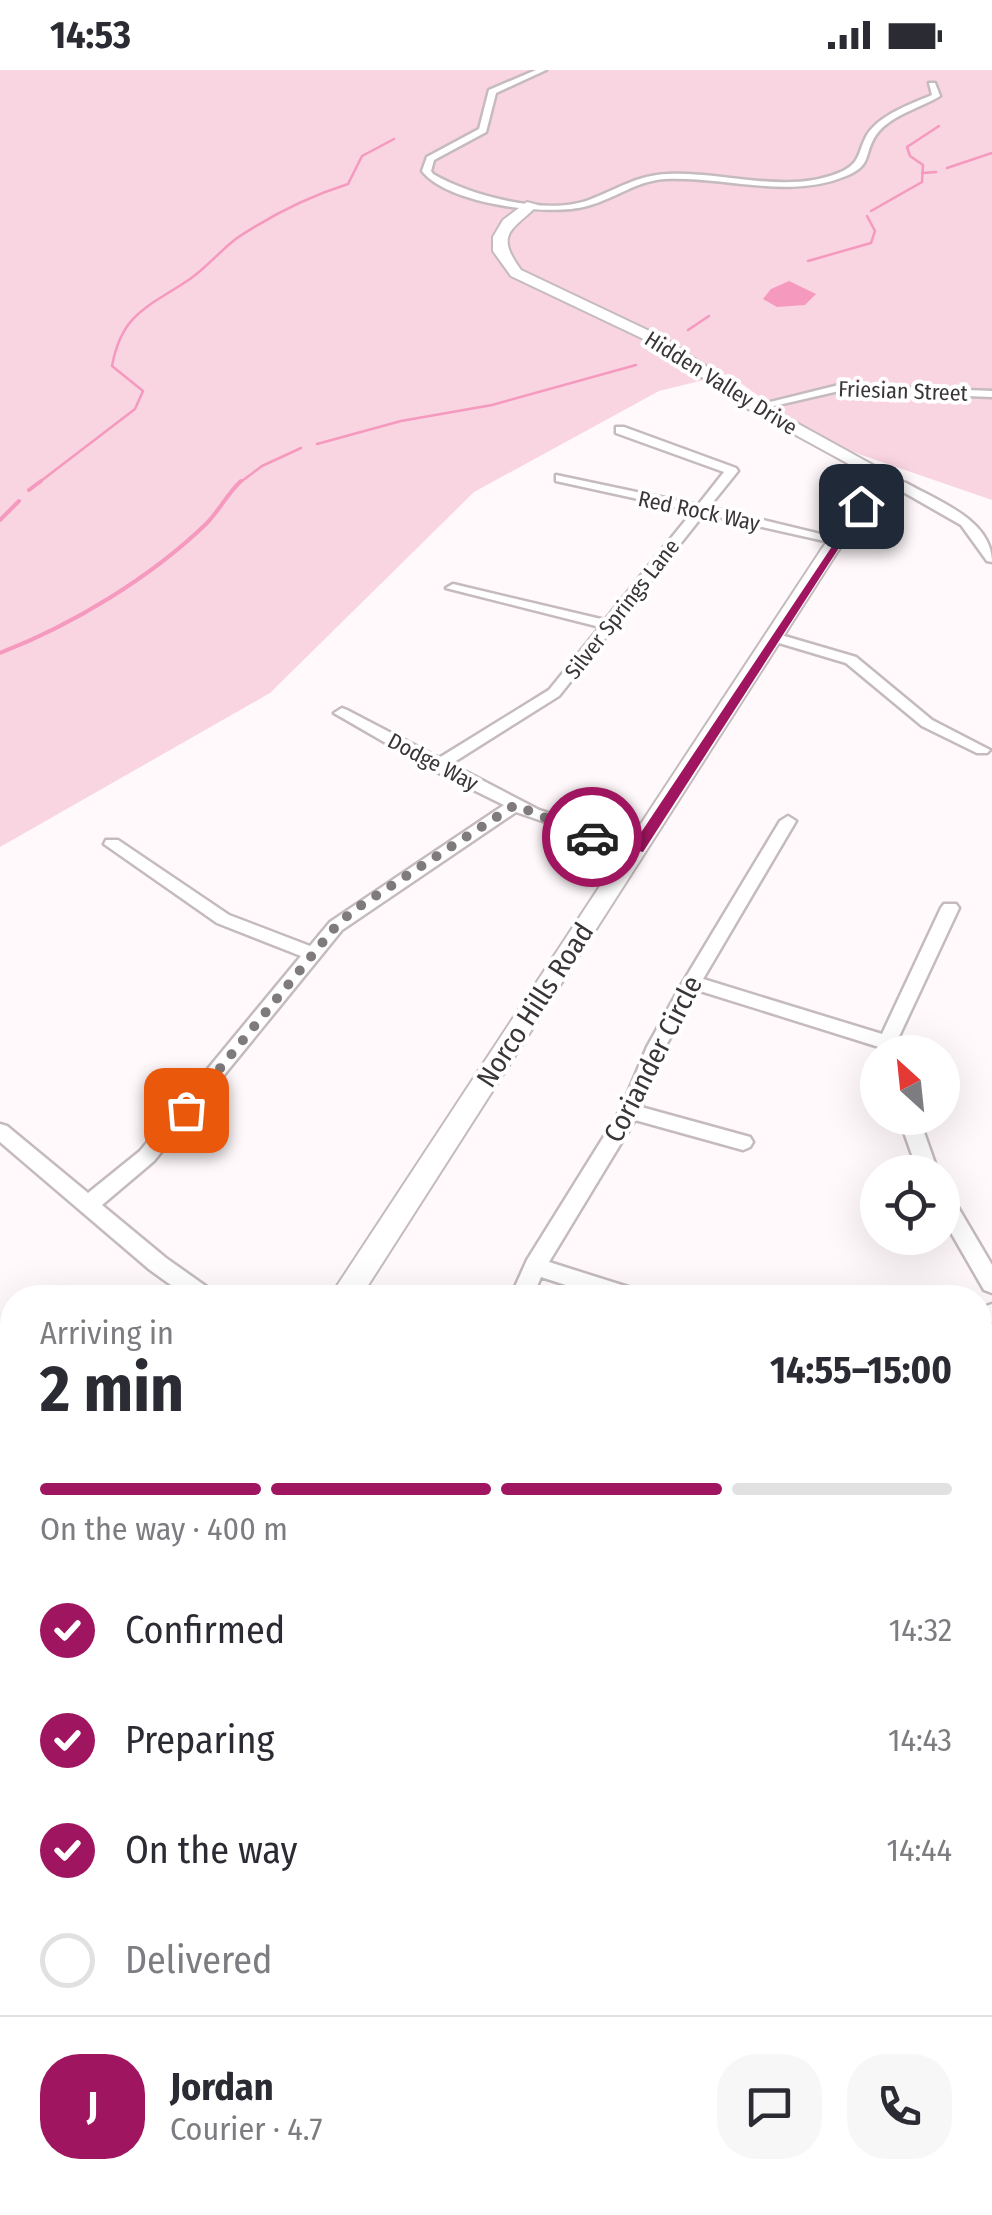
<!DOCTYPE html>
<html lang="en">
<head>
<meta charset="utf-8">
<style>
  body { margin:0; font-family:"Fira Sans Condensed",sans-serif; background:#f7f7f7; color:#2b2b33; height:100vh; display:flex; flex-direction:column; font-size:38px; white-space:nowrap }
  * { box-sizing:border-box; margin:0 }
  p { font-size:32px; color:#7c7c81 }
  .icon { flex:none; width:55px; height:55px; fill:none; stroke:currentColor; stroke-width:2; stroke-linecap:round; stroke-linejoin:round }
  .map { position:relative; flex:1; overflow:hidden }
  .sheet { position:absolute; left:0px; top:1215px; width:992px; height:930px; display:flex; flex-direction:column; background:#fff; border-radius:40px 40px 0 0; box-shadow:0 10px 40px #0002 }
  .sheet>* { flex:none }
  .needle { width:65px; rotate:333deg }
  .fabs { position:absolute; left:860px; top:965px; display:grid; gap:20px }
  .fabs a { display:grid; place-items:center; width:100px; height:100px; border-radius:50%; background:#fff; box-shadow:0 10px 40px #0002; font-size:50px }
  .pin { position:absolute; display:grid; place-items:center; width:85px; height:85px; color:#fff; margin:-42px; border-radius:20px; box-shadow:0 5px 15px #0006 }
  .courier { position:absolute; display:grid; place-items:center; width:100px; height:100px; margin:-50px; border:8px solid #a01560; border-radius:50%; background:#fff; color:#222; box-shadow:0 2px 12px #0007 }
  .summary em { font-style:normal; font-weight:700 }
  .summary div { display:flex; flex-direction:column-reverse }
  .summary { display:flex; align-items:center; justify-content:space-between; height:170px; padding:0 40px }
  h1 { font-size:65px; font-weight:700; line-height:75px }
  .bar { display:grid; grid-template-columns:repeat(4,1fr); gap:15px 10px; align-content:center; height:120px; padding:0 40px }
  .bar i { height:12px; border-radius:8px; background:#e1e1e2 }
  .bar .current { background:#a01560 }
  .bar p { grid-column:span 4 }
  .line { display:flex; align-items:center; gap:25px; padding:0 40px; border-top:2px solid #e1e1e2 }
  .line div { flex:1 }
  .round { display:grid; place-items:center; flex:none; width:105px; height:105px; border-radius:40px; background:#f7f7f7 }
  ol { padding:0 40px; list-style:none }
  li { display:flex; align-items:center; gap:30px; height:110px }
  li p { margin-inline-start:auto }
  li .icon { padding:10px; border-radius:50%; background:#a01560; color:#fff; stroke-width:4 }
  li:last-child { color:#7c7c81 }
  li i { width:55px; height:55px; border:5px solid #e1e1e2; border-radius:50% }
  .status { display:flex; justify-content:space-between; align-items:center; height:70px; padding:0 50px; background:#fff; direction:ltr }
  .status svg { height:28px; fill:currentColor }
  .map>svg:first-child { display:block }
  .green { fill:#f9d4e1 }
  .water { fill:#f599be }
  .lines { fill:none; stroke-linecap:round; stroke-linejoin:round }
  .stream-far1 { stroke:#f599be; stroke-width:2.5 }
  .stream { stroke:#f599be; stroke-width:4 }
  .street-casing { stroke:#c5bbbe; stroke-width:5 }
  .secondary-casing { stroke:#c5bbbe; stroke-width:4 }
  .street { fill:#fff; fill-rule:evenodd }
  .secondary { fill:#fff; fill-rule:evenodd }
  .route { fill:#a01560 }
  .done { stroke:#7f7a7c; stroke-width:10; stroke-dasharray:0 18 }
  .labels { text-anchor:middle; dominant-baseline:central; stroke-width:8; stroke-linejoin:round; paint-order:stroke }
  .far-street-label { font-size:22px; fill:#3a3637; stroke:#fff }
  .street-label { font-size:28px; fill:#3a3637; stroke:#fff }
</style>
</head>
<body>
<div class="status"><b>14:53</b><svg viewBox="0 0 49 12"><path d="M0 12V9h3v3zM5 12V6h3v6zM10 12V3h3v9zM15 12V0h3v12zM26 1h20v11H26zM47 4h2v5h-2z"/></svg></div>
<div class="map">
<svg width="992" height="2145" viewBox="0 0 992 2145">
  <rect width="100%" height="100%" fill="#fff9fb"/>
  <g class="green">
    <path d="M 0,0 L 992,0 L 992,430 L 847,380 L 799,355 L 728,304 L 659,321 L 474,422 L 270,623 L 0,777 Z"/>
    <path d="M 0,1334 L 12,1352 L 12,1618 L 0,1631 Z"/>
  </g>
  <path class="water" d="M 789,211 L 816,224 L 805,235 L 777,237 L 763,229 L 771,219 Z"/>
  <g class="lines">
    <g class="stream-far1">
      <path d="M 947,98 L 992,83"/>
      <path d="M 922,103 L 936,102"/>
      <path d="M 871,141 L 922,112 L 923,95 L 910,86 L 907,77 L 939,56"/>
      <path d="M 808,191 L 871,173 L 875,161 L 867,146"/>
      <path d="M 688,260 L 709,246"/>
      <path d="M 317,374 L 401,351 L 492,335 L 636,295"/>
      <path d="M 37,414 L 135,339 L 143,321 L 112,296 C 122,242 149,237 190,209 C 207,197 221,180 237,168 C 273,144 307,127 348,114 L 362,86 L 394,69"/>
      <path d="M 238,414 L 262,396 L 301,378"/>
    </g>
    <g class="stream">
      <path d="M 29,420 L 41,411"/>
      <path d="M 0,450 L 19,431"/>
      <path d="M 0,583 C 72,555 150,508 206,454 C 219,441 227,424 241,411"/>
    </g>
    <g class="street-casing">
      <g id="street">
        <path d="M 536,0 L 546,0 L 496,23 L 486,62 L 434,90 L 431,101 L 433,104 C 471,126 546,146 589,130 C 616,120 637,105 668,104 C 723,101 790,126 843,101 C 861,92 858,81 867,65 C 879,45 911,34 932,25 L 929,13 L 935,13 L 940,26 C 921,38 890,45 876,65 C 863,84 873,95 846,106 C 789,130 724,106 665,109 C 635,111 615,129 587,136 C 549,147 447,134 422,101 L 427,87 L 479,59 L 489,20 Z"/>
        <path d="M 839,315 L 992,321 L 992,327 L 839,321 L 756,340 L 750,337 Z"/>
        <path d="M 616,357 L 624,357 L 736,398 L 738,401 L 709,437 L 845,470 L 838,474 L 704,444 L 559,626 L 451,694 L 539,740 L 644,774 L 646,778 L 638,783 L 632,782 L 516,742 L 342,860 L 154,1091 L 102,1135 L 166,1188 L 214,1222 L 217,1228 L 189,1228 L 150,1200 L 0,1072 L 0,1054 L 7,1056 L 88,1123 L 140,1081 L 301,886 L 217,853 L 104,774 L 106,770 L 118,770 L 229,845 L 310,876 L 330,852 L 504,735 L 431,699 L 334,643 L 342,638 L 347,640 L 439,688 L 549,620 L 600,557 L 446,518 L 453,514 L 605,550 L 693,441 L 556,411 L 556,405 L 698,435 L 724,402 L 616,363 Z"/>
        <path d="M 898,413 L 906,413 C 938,431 992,450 992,492 L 987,491 L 961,455 L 898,419 Z"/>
        <path d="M 774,563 L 856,587 L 932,650 L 990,680 L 987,683 L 977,683 L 922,656 L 846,593 L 769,570 L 767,567 Z"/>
        <path d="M 788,746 L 796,751 L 703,909 L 882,964 L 941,838 L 944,834 L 956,834 L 959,838 L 896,973 L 899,982 L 881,982 L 879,977 L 697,920 L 665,977 L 641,1037 L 750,1067 L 753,1072 L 750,1077 L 743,1080 L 635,1050 L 549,1192 L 644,1222 L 647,1228 L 606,1228 L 541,1207 L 532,1228 L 510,1228 L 527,1190 L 621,1039 L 647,977 L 683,912 L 780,751 Z"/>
        <path d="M 899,1048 L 919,1048 L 938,1102 L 918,1102 Z"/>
        <path d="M 942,1120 L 949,1122 L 992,1195 L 992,1223 L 984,1220 L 942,1147 Z"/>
        <path d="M 992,1234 L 992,1252 L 980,1256 L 980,1238 Z"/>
        <path d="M 992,1449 L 992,1471 L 980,1474 L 980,1452 Z"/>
        <path d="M 992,2044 L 992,2081 L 980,2087 L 980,2050 Z"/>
        <path d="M 145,2132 L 178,2132 L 173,2145 L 140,2145 Z"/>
        <path d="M 860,2132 L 925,2132 L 919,2145 L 866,2145 Z"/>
      </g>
    </g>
    <g class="secondary-casing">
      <g id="secondary">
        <path d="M 527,132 L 538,135 C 512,161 494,163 521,200 L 662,267 L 762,334 L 911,416 L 867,441 L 838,481 L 360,1228 L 329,1228 L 821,480 L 855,433 L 889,416 L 750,340 L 652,273 L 511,206 L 493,181 L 493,167 L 503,150 Z"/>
        <path d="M 12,1715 L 12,1765 L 0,1770 L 0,1720 Z"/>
        <path d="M 580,2132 L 626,2132 L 631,2145 L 585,2145 Z"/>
      </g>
    </g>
    <use href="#street" class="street"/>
    <use href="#secondary" class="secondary"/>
  </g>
  <path class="route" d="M 861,433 L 866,436 L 643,782 L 587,769 L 592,762 L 634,773 Z"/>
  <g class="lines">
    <path class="done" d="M 186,1040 L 336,856 L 354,840 L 515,735 L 592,767"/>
  </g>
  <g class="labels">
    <g class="far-street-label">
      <text transform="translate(721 313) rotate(32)">Hidden Valley Drive</text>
      <text transform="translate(903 321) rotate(2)">Friesian Street</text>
      <text transform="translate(699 441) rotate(12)">Red Rock Way</text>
      <text transform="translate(622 539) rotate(-52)">Silver Springs Lane</text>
      <text transform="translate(433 692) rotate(28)">Dodge Way</text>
    </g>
    <g class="street-label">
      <text transform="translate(535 935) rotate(-57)">Norco Hills Road</text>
      <text transform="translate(653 989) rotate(-63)">Coriander Circle</text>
    </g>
  </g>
</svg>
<div class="fabs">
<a><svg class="needle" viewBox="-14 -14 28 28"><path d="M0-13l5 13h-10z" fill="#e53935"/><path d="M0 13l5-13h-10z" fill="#7c7c81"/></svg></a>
<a><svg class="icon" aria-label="locate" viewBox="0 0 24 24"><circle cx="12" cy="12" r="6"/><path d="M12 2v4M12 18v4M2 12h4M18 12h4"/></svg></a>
</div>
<div class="pin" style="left:186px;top:1040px;background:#ea580c"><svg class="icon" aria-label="bag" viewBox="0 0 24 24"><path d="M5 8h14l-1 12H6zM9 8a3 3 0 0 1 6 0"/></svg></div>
<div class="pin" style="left:861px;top:436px;background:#1f2937"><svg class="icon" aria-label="home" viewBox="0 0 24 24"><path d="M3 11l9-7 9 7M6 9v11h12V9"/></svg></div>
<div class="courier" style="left:592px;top:767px"><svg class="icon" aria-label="car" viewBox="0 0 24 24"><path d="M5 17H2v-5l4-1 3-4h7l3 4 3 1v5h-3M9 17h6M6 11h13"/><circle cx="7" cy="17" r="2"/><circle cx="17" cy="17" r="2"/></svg></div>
<section class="sheet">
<div class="summary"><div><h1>2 min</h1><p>Arriving in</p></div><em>14:55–15:00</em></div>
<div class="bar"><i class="current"></i><i class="current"></i><i class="current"></i><i></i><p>On the way · 400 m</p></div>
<ol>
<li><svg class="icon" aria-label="check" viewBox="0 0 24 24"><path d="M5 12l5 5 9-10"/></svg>Confirmed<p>14:32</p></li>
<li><svg class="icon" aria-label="check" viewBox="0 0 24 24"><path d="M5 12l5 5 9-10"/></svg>Preparing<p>14:43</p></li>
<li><svg class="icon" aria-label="check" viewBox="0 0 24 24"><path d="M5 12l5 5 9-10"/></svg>On the way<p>14:44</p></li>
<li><i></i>Delivered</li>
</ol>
<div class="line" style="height:180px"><b class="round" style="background:#a01560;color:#fff">J</b><div><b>Jordan</b><p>Courier · 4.7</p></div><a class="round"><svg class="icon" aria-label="chat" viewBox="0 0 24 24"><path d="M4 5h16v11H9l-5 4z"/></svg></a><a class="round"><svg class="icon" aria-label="phone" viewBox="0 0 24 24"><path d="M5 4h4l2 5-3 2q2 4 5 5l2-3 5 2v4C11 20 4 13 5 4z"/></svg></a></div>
</section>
</div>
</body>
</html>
